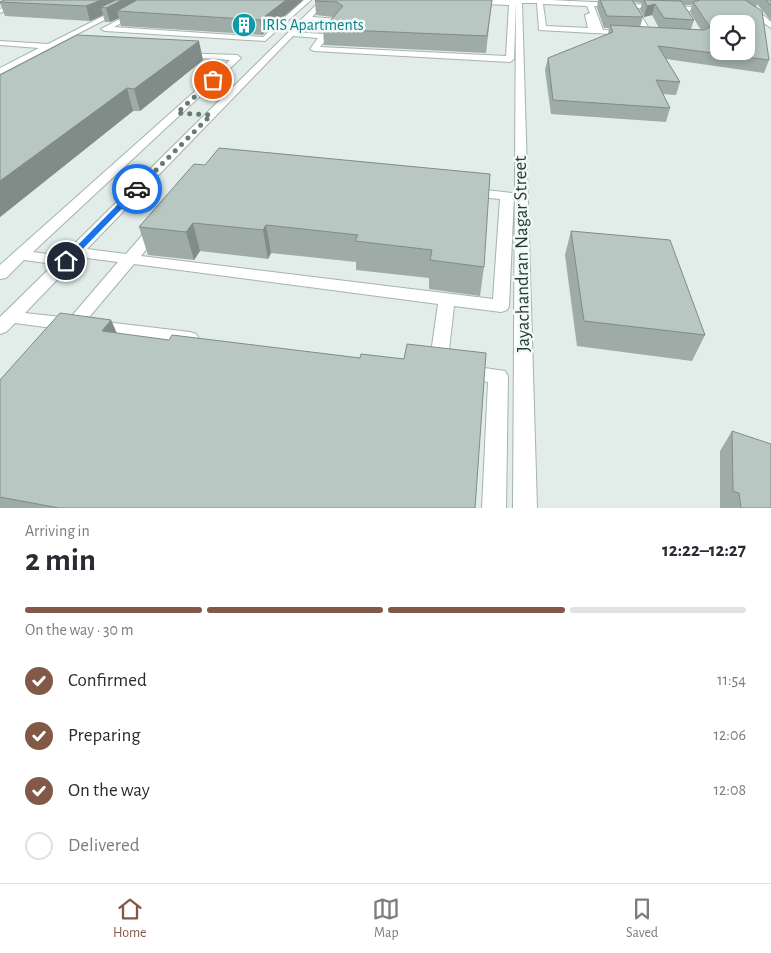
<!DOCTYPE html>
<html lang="en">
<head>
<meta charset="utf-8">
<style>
  body { margin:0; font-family:"Alegreya Sans",sans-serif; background:#f7f7f7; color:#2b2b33; height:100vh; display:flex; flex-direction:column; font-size:19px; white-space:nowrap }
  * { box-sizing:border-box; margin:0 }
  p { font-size:16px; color:#7c7c81 }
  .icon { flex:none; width:28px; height:28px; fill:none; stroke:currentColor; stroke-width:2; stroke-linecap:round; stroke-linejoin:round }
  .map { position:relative; height:508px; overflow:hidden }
  .side { display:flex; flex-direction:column; background:#fff; flex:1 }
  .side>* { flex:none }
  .fabs { position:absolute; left:710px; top:15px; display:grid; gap:10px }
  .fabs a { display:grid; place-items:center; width:45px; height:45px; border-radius:10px; background:#fff; box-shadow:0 2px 8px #0003; font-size:25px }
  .pin { position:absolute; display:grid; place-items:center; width:42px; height:42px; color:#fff; margin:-21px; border:2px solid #fff; border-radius:50%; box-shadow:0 1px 5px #0007 }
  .courier { position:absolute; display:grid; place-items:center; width:50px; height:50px; margin:-25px; border:4px solid #1a73e8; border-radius:50%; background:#fff; color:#222; box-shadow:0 1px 6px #0007 }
  .head em { font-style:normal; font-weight:700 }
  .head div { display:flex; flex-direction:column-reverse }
  .head { display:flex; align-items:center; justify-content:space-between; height:85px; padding:0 25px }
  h1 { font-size:32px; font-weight:700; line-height:38px }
  .bar { display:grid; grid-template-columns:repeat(4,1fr); gap:8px 5px; align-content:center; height:60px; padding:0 25px }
  .bar i { height:6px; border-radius:4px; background:#e1e1e2 }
  .bar .selected { background:#825947 }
  .bar p { grid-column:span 4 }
  ol { padding:0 25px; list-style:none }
  li { display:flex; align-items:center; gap:15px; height:55px }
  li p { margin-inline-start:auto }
  li .icon { padding:5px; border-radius:50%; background:#825947; color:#fff; stroke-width:4 }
  li:last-child { color:#7c7c81 }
  li i { width:28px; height:28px; border:2px solid #e1e1e2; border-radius:50% }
  .tabs { display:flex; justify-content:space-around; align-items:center; height:70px; border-top:1px solid #e1e1e2; background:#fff; font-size:14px; color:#7c7c81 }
  .tabs a { display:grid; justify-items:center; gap:2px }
  .tabs .selected { color:#825947 }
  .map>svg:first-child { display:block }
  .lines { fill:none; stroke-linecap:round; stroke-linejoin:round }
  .minor-casing { stroke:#a5b4b0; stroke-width:2 }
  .tertiary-casing { stroke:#a5b4b0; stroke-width:2 }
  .minor { fill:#fff; fill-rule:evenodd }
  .tertiary { fill:#fff; fill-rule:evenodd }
  .wall { fill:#9eaba7; fill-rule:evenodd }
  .shaded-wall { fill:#818b88 }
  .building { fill:#b8c7c2; stroke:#818b88; fill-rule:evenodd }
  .route { fill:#1a73e8 }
  .done { stroke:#667a76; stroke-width:5; stroke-dasharray:0 9 }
  .labels { text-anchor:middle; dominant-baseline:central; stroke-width:5; stroke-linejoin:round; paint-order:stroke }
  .far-culture-label { font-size:16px; fill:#0d838f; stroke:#f3f9f6; text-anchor:start }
  .street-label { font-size:19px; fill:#233c38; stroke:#f3f9f6 }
</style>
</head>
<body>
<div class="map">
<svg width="771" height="508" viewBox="0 0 771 508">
  <rect width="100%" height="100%" fill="#e2ece9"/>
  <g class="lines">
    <g class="minor-casing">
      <g id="minor">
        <path d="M 21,0 L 30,0 L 0,13 L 0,9 Z"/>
        <path d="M 135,0 L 143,0 L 0,74 L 0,68 L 39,48 L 0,45 L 0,41 L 48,44 Z"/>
        <path d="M 304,0 L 311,0 L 265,41 L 105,31 L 101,29 L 137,10 L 140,12 L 139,13 L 114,27 L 263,37 Z"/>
        <path d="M 321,0 L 328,0 L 312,17 L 338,19 L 342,21 L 320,47 L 506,56 L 509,5 L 430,2 L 427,0 L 551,0 L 692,7 L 695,9 L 692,11 L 637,8 L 652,34 L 648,36 L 539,30 L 537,3 L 522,3 L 537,508 L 513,508 L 516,2 L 514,59 L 510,62 L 314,51 L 310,49 L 318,38 L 293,36 L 87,249 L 126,254 L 152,224 L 162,224 L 164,227 L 141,256 L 493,299 L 500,199 L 469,196 L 463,192 L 469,188 L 512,193 L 514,196 L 509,306 L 507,310 L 501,312 L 454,306 L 447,367 L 445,372 L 438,374 L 431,372 L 429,367 L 438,304 L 134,264 L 74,335 L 68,337 L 62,335 L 59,331 L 60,329 L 15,323 L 6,332 L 0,334 L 0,317 L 54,264 L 24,260 L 6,278 L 0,279 L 0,265 L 230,60 L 182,57 L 178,55 L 179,53 L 237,55 L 241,58 L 33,252 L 62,256 ZM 543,4 L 587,6 L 590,13 L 585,15 L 588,28 L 546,26 ZM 594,6 L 630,8 L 643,31 L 603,30 ZM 308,21 L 332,23 L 322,34 L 297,32 ZM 79,257 L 118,262 L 70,318 L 25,313 Z"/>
        <path d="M 97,321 L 190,332 L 196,334 L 199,339 L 196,344 L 190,346 L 91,331 L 88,327 L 91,323 Z"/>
        <path d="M 464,365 L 505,371 L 508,376 L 506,508 L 482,508 L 488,382 L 457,377 L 455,372 L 457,367 Z"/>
      </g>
    </g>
    <g class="tertiary-casing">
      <path id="tertiary" d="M 730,0 C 745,0 760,12 771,22 L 771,28 Z"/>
    </g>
    <use href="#minor" class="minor"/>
    <use href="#tertiary" class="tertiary"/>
  </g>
  <g class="wall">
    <path d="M 4,0 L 303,0 L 262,35 L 121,26 L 119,18 L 110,22 L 105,22 L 103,15 L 90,21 L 5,16 L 0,3 L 0,2 Z"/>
    <path d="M 492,0 L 486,53 L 324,45 L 323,29 L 333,17 L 316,15 L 315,1 Z"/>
    <path d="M 592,0 L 771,0 L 771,21 L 757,4 L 756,7 L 769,60 L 764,73 L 666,59 L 680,82 L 676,95 L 663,94 L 670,108 L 666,122 L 551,114 L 545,70 L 548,58 L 608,34 L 609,28 L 604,28 L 597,8 L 598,0 ZM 634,2 L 642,3 L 640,10 L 644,17 L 652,15 L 659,28 L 640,27 L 643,17 ZM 684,5 L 692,5 L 690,12 L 701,30 L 691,29 L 694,20 Z"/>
    <path d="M 203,60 L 140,111 L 133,111 L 0,217 L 0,75 Z"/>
    <path d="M 194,164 L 484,267 L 480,296 L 429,289 L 429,278 L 356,270 L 356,262 L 271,253 L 268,259 L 200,251 L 194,260 L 148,255 L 139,227 Z"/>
    <path d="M 571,231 L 705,335 L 692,361 L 577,346 L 565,255 Z"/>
    <path d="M 111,320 L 117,333 L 475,508 L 0,508 L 0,380 Z"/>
    <path d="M 732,431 L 771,508 L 720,508 L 720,451 Z"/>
  </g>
  <g class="shaded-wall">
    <path d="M 101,0 L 136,0 L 136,3 L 117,11 L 119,18 L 110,22 L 106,8 L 101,7 L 103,15 L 90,21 L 86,6 Z"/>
    <path d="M 286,0 L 303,0 L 262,35 L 260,20 Z"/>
    <path d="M 655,4 L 652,15 L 644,17 L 647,6 Z"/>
    <path d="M 199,41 L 203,60 L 140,111 L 134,89 Z"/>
    <path d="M 127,88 L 133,111 L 0,217 L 0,181 Z"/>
    <path d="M 193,223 L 200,251 L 194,260 L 186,232 Z"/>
    <path d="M 266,225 L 271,253 L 268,259 L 263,230 Z"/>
    <path d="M 111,320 L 123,349 L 102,331 Z"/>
  </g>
  <g class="building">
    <path d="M 4,0 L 101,0 L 86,6 L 0,2 Z"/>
    <path d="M 116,0 L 122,0 L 106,8 L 101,7 Z"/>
    <path d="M 137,0 L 286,0 L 260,20 L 117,11 Z"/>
    <path d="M 316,0 L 492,0 L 487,36 L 323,29 L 343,6 L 337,2 L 315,1 Z"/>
    <path d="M 600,0 L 632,0 L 643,17 L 607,16 Z"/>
    <path d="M 644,0 L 681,1 L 694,20 L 664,18 L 655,4 L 647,6 Z"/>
    <path d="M 700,0 L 745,0 L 762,11 L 769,60 L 658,46 L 680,82 L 656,80 L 670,108 L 553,100 L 548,58 L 613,32 L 610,25 L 704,30 L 710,27 L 693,2 ZM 719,24 L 746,24 L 746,51 L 719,51 Z"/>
    <path d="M 766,0 L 771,0 L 771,6 Z"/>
    <path d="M 77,35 L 199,41 L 134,89 L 127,88 L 0,181 L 0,75 Z"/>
    <path d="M 219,148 L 490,174 L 484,267 L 430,260 L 432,250 L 355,241 L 358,235 L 266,225 L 263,230 L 193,223 L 186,232 L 139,227 L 194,164 L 205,165 Z"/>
    <path d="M 571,231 L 670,240 L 705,335 L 584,321 Z"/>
    <path d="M 60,313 L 111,320 L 102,331 L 169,340 L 172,335 L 360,358 L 361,354 L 404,359 L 407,344 L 486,353 L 475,508 L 59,508 L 0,497 L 0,380 Z"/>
    <path d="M 732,431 L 771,444 L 771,508 L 741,508 L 739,493 L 733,491 Z"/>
  </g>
  <path class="route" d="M 135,187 L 141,189 L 69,263 L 63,263 L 63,260 Z"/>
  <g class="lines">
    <path class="done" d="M 137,189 L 211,115 L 177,113 L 213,80"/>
  </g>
  <defs>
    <g id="building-disc" transform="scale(1.25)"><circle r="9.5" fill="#0f9aa8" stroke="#f3f9f6"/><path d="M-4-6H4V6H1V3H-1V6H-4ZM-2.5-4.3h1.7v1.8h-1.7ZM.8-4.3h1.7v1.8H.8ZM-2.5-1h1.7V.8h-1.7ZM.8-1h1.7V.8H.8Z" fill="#fff"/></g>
  </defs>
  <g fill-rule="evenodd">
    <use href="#building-disc" x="244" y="25"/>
  </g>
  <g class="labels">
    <g class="far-culture-label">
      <text x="262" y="25">IRIS Apartments</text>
    </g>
    <g class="street-label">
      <text transform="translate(522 254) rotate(-91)">Jayachandran Nagar Street</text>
    </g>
  </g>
</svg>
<div class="fabs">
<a><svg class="icon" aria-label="locate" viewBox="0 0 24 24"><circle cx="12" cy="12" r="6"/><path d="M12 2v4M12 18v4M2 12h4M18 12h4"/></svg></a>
</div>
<div class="pin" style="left:213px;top:80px;background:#ea580c"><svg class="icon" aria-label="bag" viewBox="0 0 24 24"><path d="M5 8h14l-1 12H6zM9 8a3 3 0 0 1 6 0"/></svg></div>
<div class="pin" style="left:66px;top:261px;background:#1f2937"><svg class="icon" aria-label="home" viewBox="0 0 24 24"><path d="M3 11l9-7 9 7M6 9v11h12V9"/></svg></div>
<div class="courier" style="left:137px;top:189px"><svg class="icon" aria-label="car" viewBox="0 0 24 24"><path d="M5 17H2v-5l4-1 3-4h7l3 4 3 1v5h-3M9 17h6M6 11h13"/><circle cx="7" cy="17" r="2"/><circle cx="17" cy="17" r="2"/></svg></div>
</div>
<section class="side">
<div class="head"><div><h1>2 min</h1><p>Arriving in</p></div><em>12:22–12:27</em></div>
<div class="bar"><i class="selected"></i><i class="selected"></i><i class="selected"></i><i></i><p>On the way · 30 m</p></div>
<ol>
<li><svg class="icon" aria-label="check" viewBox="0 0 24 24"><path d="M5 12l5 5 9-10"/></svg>Confirmed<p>11:54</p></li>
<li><svg class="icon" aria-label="check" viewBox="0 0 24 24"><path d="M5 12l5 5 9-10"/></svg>Preparing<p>12:06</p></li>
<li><svg class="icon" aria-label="check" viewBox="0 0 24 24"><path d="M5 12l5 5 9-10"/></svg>On the way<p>12:08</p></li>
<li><i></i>Delivered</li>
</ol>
</section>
<nav class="tabs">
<a class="selected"><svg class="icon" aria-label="home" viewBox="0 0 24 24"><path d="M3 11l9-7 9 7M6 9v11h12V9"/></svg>Home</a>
<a><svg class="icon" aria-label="map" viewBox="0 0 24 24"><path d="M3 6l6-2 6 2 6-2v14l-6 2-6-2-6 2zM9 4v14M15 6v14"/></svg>Map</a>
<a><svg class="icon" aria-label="saved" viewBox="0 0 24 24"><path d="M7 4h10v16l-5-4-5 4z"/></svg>Saved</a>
</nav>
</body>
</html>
